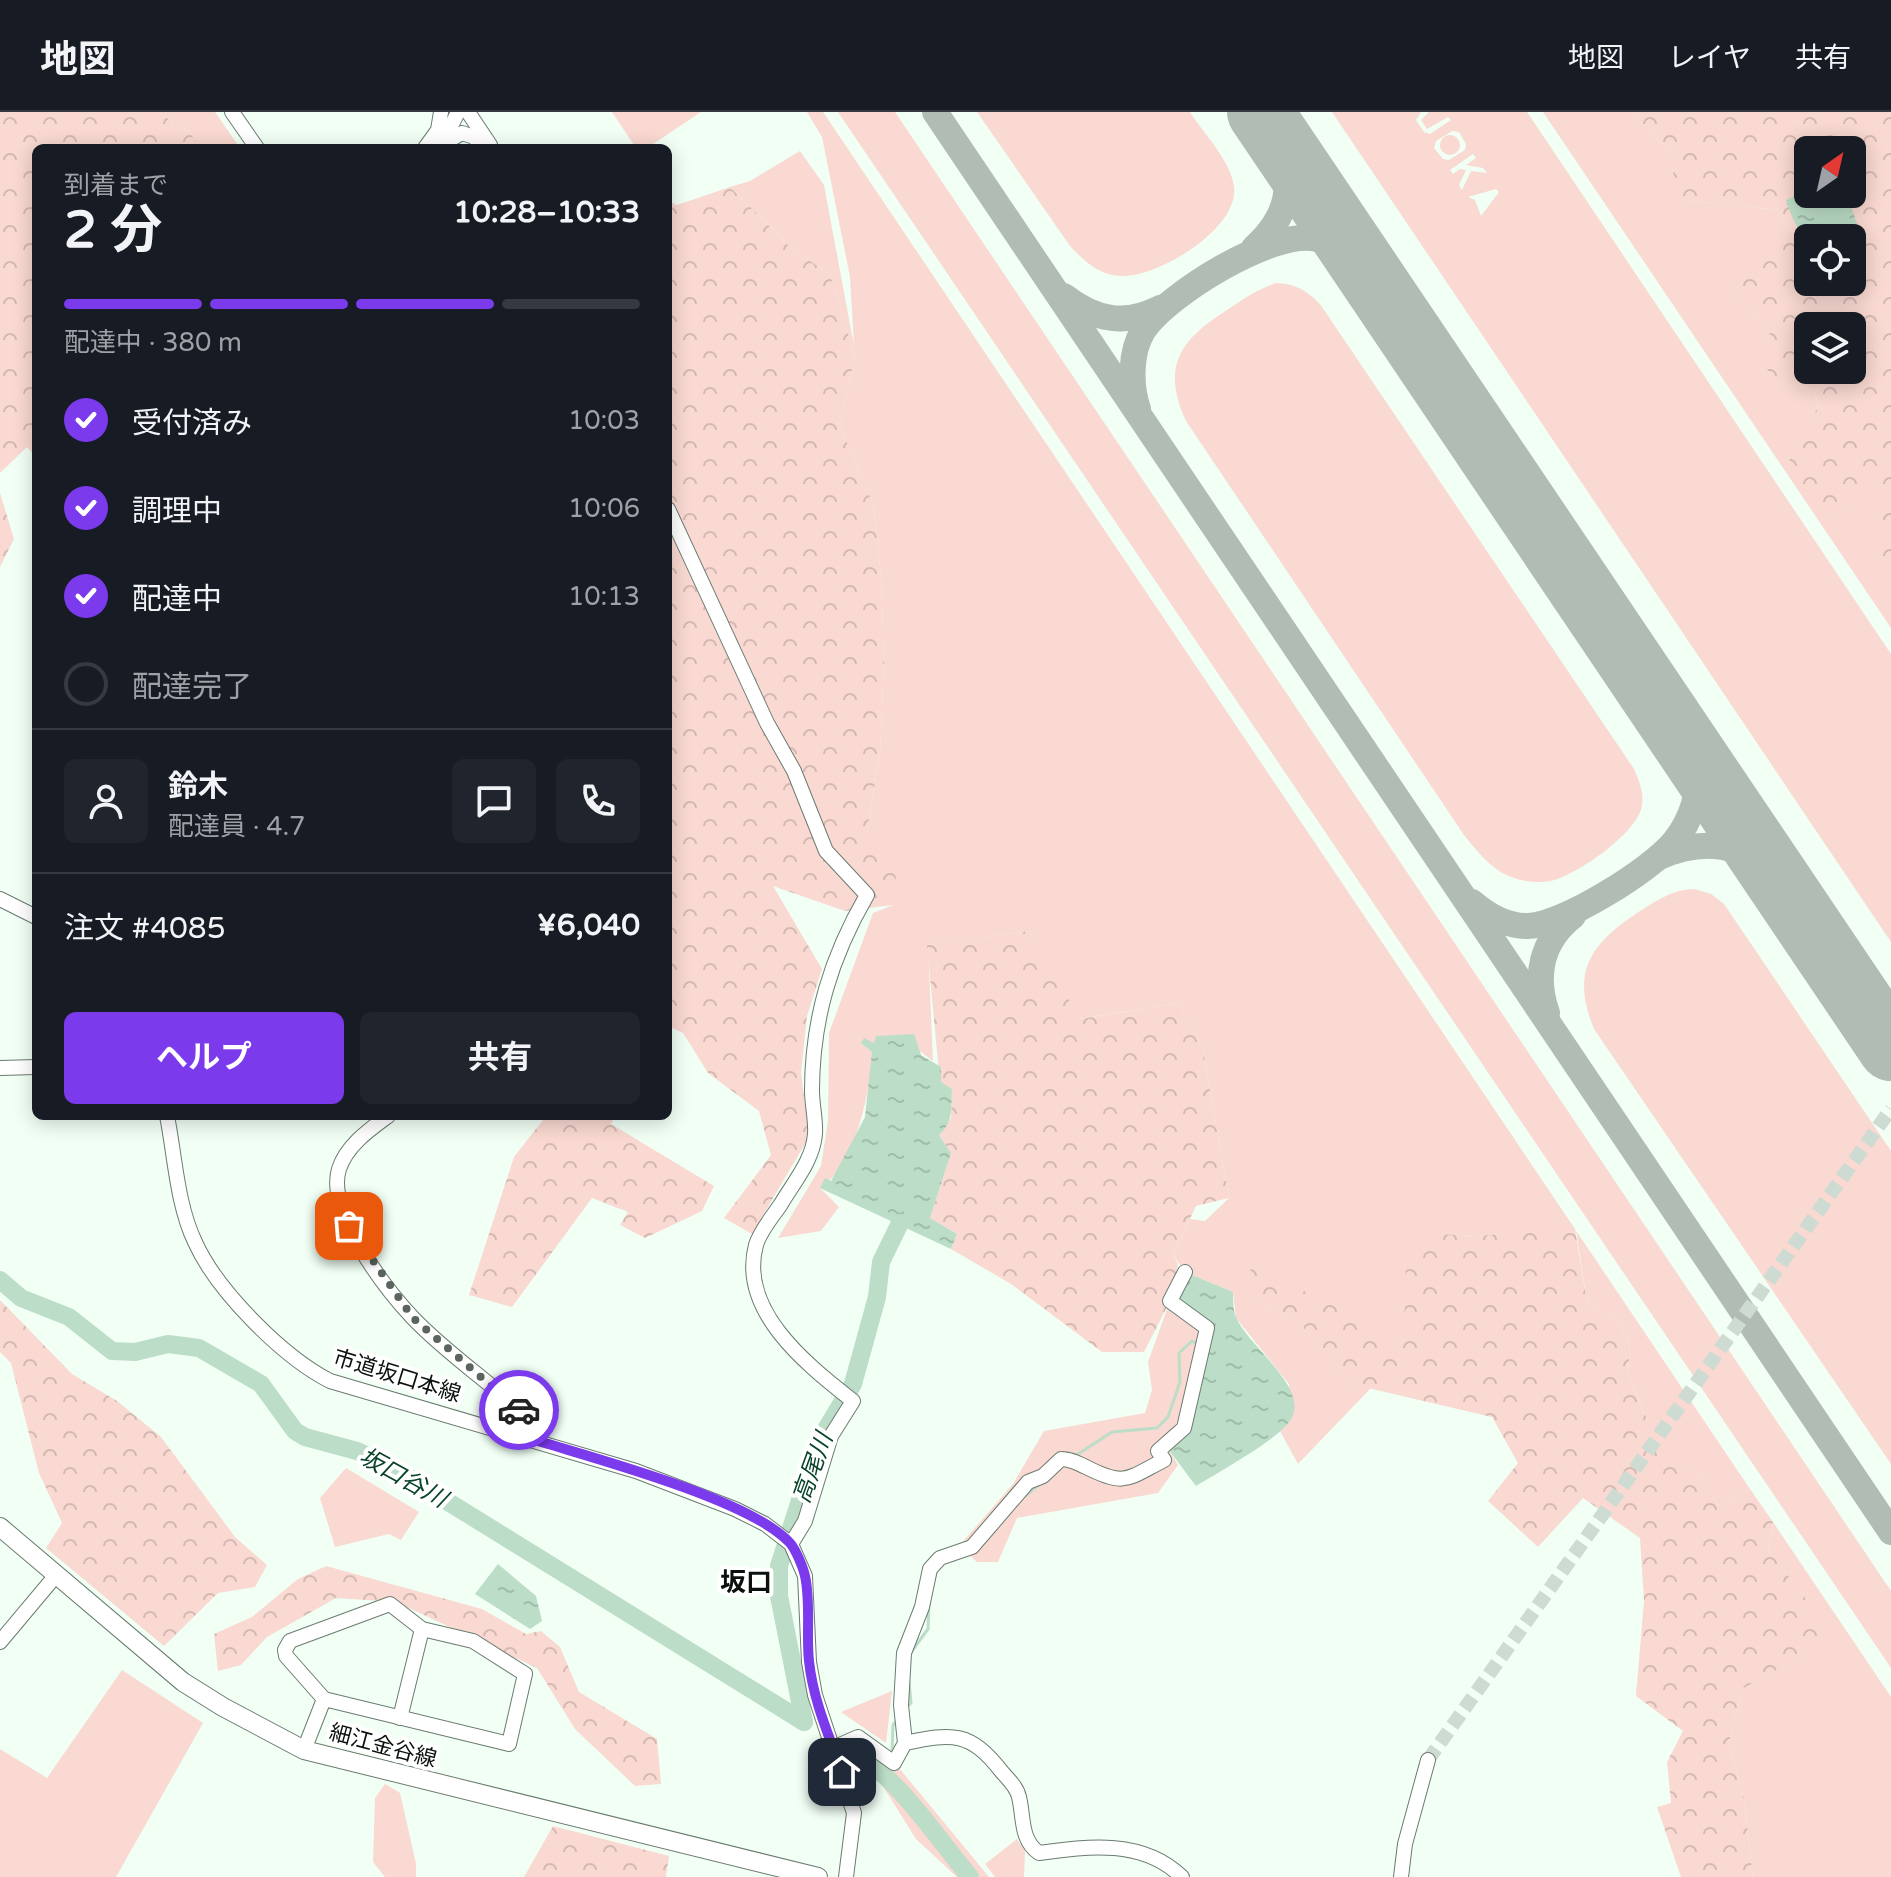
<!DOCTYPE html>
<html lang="ja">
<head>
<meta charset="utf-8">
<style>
  body { margin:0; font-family:"Varela Round","Noto Sans JP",sans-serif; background:#20242c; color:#f1f3f6; height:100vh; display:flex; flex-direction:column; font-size:30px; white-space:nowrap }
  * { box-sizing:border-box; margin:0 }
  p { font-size:26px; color:#9ea1a6 }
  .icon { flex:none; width:44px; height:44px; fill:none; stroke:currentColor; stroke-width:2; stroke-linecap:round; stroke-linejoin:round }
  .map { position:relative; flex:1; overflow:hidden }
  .side { position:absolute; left:32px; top:32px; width:640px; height:976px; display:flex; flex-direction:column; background:#171b24; border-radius:12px; box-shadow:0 4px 20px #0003 }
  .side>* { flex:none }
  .needle { width:52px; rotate:34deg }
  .controls { position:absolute; left:1794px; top:24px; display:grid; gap:16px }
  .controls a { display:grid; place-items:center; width:72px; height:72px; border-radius:12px; background:#171b24; box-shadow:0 4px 20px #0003; font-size:40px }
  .pin { position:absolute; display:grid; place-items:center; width:68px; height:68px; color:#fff; margin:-34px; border-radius:16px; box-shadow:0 4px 12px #0006 }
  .courier { position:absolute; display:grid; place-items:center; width:80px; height:80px; margin:-40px; border:6px solid #7c3aed; border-radius:50%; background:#fff; color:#222; box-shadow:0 2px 10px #0007 }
  .headline em { font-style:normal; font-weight:700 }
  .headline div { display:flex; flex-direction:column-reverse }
  .headline { display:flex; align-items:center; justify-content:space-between; height:136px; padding:0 32px }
  h1 { font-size:52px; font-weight:700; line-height:60px }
  .bar { display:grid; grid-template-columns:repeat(4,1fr); gap:12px 8px; align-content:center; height:96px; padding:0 32px }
  .bar i { height:10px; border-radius:6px; background:#363941 }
  .bar .active { background:#7c3aed }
  .bar p { grid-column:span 4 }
  .line { display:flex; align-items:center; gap:20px; padding:0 32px; border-top:2px solid #363941 }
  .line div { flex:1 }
  .round { display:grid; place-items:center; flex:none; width:84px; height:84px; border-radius:12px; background:#20242c }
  ol { padding:0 32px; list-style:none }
  li { display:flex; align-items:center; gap:24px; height:88px }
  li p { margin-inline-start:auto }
  li .icon { padding:8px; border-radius:50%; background:#7c3aed; color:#fff; stroke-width:4 }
  li:last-child { color:#9ea1a6 }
  li i { width:44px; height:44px; border:4px solid #363941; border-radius:50% }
  .action { display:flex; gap:16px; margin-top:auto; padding:16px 32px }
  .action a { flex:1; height:92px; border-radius:12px; background:#7c3aed; color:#fff; font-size:32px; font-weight:700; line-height:92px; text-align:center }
  .action a+a { background:#20242c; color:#f1f3f6 }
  header { display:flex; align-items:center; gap:48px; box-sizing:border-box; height:112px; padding:0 40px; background:#171b24; border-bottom:2px solid #363941 }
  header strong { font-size:38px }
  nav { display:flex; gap:44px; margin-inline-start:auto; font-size:28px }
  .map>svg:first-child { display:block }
  .grass { fill:#f9d9d1; fill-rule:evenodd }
  .forest { fill:url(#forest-crowns); fill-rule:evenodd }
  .water { fill:url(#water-ripples) }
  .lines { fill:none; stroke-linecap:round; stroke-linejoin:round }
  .stream { stroke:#bcddc7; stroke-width:3 }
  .river { stroke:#bcddc7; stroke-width:18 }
  .taxiway { stroke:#b0bcb4; stroke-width:26 }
  .runway { stroke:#b0bcb4; stroke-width:66 }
  .minor-tunnel { stroke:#cedbd2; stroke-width:14; stroke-dasharray:14 7; stroke-linecap:butt }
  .minor-casing { stroke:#6b7b70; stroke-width:16 }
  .major-casing { stroke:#6b7b70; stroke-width:20 }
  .minor { stroke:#fff; stroke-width:14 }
  .major { stroke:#fff; stroke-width:18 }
  .done { stroke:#5c645e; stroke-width:8; stroke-dasharray:0 14.4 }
  .route { stroke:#7c3aed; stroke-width:10 }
  .labels { text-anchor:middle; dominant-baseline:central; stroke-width:8; stroke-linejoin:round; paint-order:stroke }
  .street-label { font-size:22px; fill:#0b110d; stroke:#fff }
  .water-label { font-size:24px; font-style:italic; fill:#084427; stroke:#fff }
  .quarter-label { font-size:26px; font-weight:bold; fill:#0b110d; stroke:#fff }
</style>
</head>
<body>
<header>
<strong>地図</strong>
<nav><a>地図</a><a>レイヤ</a><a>共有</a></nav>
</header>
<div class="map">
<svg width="1891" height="1765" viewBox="0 0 1891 1765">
  <defs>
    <pattern id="forest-crowns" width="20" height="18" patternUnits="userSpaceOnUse" patternTransform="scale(2)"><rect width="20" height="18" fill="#f9d9d1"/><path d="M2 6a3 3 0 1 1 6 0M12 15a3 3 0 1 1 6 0" fill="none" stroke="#d4b9b2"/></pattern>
    <pattern id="water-ripples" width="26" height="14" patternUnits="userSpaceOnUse" patternTransform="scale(2)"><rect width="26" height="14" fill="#bcddc7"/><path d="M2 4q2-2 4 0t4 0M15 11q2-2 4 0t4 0" fill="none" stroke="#a0bdaa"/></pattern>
  </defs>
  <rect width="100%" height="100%" fill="#f1fff5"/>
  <g class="grass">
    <path d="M 158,0 L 215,0 L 240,36 L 200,36 L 190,21 Z"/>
    <path d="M 612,0 L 701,0 L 647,36 L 636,36 Z"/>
    <path d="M 807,0 L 823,0 L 1750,1377 L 1718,1394 L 1699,1361 L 1670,1346 L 1644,1301 L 1628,1261 L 1630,1233 L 1618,1209 L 1587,1190 L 1576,1118 L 1476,1124 L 1441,1122 L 1405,1229 L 1253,1187 L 1299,1211 L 1355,1273 L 1371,1276 L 1298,1352 L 1280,1319 L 1289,1310 L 1289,1272 L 1236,1206 L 1233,1180 L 1185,1160 L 1173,1143 L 1190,1107 L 1205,1109 L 1229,1086 L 1203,938 L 1179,891 L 1079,907 L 1029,819 L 928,833 L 933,949 L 917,937 L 874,932 L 864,927 L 861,931 L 872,940 C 871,979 855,1054 820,1076 L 839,1095 L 821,1119 L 778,1126 L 821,1054 L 828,1009 L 829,921 L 873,801 L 893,793 L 867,719 L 880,641 L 884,550 L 881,463 L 873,392 L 840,314 L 855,244 L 830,162 L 793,138 L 730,75 L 750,69 L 800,39 L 824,73 L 854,234 L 850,165 L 822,25 Z"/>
    <path d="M 838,0 L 895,0 L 1891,1479 L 1891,1556 Z"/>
    <path d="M 977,0 L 1190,0 C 1204,22 1230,48 1234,74 C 1240,116 1159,165 1122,164 C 1100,164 1084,149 1070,134 Z"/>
    <path d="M 1332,0 L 1421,0 L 1416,8 L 1424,20 L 1430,22 L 1451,8 L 1448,5 L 1427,17 L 1421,8 L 1429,0 L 1527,0 L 1891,542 L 1891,830 ZM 1452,19 L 1459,20 L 1466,32 L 1465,38 L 1449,48 L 1443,47 L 1434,36 L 1436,29 ZM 1473,42 L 1476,46 L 1466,53 L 1483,56 L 1487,61 L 1471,59 L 1462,78 L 1459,73 L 1466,58 L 1460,57 L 1453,62 L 1450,58 ZM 1496,77 L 1499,80 L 1481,104 L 1475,88 L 1468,85 Z"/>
    <path d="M 1543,0 L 1630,0 L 1672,42 L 1676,87 L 1779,98 L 1794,121 L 1735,177 L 1771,224 L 1782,271 L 1814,277 L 1818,295 L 1788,345 L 1835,405 L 1879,368 L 1879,459 L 1891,454 L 1891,516 Z"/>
    <circle cx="1450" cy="33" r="10"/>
    <path d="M 1276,171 C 1296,172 1306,178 1320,192 L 1634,657 C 1639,669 1644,679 1642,693 C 1639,720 1577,763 1551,769 C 1539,771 1525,770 1514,766 C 1492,759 1478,740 1464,723 L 1186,309 C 1161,254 1180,228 1227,198 C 1243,187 1258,177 1276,171 Z"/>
    <path d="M 1694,777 L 1711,782 L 1724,792 L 1891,1039 L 1891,1352 L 1594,917 C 1571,861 1589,833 1637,801 C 1656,789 1671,778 1694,777 Z"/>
    <path d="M 1170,1189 L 1206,1223 L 1196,1275 L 1165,1332 L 1178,1353 L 1158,1381 L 1017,1406 L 998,1450 L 977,1450 L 959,1434 L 1013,1372 L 1044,1319 L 1145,1301 L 1152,1278 L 1148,1250 Z"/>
    <path d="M 346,1356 L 419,1400 L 401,1428 L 389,1422 L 335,1435 L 320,1386 Z"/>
    <path d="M 1773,1410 L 1891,1585 L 1891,1765 L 1753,1765 L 1744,1686 L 1729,1630 L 1742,1577 L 1834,1525 L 1768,1437 Z"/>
    <path d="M 122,1558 L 203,1611 L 116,1765 L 0,1765 L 0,1637 L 47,1666 Z"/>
    <path d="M 892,1579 L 886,1631 L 841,1600 Z"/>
    <path d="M 861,1633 L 899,1656 L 989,1765 L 957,1765 L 916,1727 L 884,1676 L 857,1643 Z"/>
    <path d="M 385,1672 L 400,1681 L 416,1752 L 416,1765 L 385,1765 L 373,1750 L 375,1686 Z"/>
    <path d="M 1017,1727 L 1025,1739 L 1024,1765 L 995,1765 L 985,1752 Z"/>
  </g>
  <g class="forest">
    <path d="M 0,0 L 158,0 L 190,21 L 200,36 L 36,36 L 36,345 L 27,335 L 0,361 Z"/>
    <path d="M 1630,0 L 1891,0 L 1891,454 L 1879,460 L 1879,369 L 1835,405 L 1812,399 L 1788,344 L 1818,295 L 1814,277 L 1782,271 L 1763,254 L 1771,224 L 1735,177 L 1793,120 L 1779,98 L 1675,87 L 1672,42 ZM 1808,38 L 1852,38 L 1852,82 L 1808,82 ZM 1808,126 L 1852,126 L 1852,170 L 1808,170 ZM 1808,214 L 1852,214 L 1852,258 L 1808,258 Z"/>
    <path d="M 730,75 L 793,138 L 830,162 L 855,244 L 840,314 L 873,392 L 881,463 L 884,550 L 880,641 L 867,719 L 897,750 L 893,793 L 845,799 L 773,774 L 822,857 L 807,904 L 801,961 L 809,1025 L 752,1122 L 724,1106 L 771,1043 L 759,999 L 708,961 L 683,921 L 668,914 L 668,89 L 677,93 Z"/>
    <path d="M 0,381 L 14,427 L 0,455 Z"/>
    <path d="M 1029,819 L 1080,907 L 1179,891 L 1203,938 L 1229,1086 L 1196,1094 L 1173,1143 L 1178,1152 L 1170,1189 L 1144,1240 L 1102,1240 L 1011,1172 L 951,1137 L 957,1122 L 930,1106 L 951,1041 L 939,1023 L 951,1006 L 952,977 L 940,971 L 927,833 Z"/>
    <path d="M 546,1004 L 615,1004 L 611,1012 L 714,1074 L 702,1099 L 645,1126 L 620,1113 L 628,1100 L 592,1086 L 512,1195 L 469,1183 L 514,1045 Z"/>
    <path d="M 1575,1117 L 1587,1190 L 1618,1209 L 1630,1233 L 1628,1261 L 1644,1301 L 1670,1345 L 1699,1361 L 1718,1394 L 1750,1377 L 1773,1410 L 1768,1437 L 1835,1525 L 1742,1577 L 1729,1630 L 1744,1686 L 1753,1765 L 1681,1765 L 1657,1695 L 1671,1691 L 1667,1650 L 1683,1619 L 1636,1584 L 1644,1489 L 1640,1426 L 1583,1386 L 1538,1435 L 1488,1389 L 1518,1351 L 1492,1305 L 1355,1273 L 1299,1211 L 1253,1187 L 1250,1152 L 1404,1229 L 1406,1132 L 1441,1122 L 1476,1124 Z"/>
    <path d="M 0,1188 L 72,1262 L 117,1289 L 161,1325 L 235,1425 L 267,1453 L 255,1475 L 218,1481 L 164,1534 L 46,1436 L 62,1411 L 39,1361 L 11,1251 L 0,1240 Z"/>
    <path d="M 326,1454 L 482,1497 L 526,1522 L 541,1519 L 560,1535 L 579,1580 L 657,1627 L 661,1672 L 635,1674 L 575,1617 L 537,1556 L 396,1490 L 336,1486 L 267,1525 L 241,1553 L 218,1559 L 214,1522 L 252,1505 L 298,1467 Z"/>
    <path d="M 553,1714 L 669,1744 L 666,1765 L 524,1765 Z"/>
  </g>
  <g class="water">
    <path d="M 1806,79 L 1822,86 L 1847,82 L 1858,115 L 1843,112 C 1806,135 1799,126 1786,88 Z"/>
    <path d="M 914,922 L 921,943 L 941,955 L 941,970 L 952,977 C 951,995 954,1010 939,1023 L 951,1041 L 930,1106 L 957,1122 L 951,1137 L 820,1076 L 825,1066 L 831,1069 L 865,1005 L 872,940 L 861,931 L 864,926 L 874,931 L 876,924 Z"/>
    <path d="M 1185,1160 L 1233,1180 C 1233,1189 1233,1197 1236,1205 C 1247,1234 1314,1278 1289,1310 C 1274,1330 1220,1359 1196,1374 L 1165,1333 L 1184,1316 L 1207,1217 L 1170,1189 Z"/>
    <path d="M 498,1452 L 536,1484 L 542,1509 L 530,1517 L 475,1482 Z"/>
  </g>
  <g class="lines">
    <g class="stream">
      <path d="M 1075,1344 L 1112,1320 L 1157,1316 L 1168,1305 L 1180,1270 L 1179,1241 L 1192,1229 L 1200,1233"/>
      <path d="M 1025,1384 L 1041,1371"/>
      <path d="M 912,1539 L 928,1517 L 929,1492"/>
      <path d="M 906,1596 L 911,1591 L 909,1570"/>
      <path d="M 892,1640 L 893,1613 L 897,1608"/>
      <path d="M 887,1654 L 885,1659 L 933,1721"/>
    </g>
    <g class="river">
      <path d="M 0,1168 L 21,1186 L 69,1205 L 112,1239 L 135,1240 L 168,1232 L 199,1236 L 261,1272 L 295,1319 L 305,1325 L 357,1339 L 395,1357 L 804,1610"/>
      <path d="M 804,1610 L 779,1484 L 779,1454 L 819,1329 L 853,1272 L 877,1185 L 881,1150 L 900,1111"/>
      <path d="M 854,1639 C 900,1669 935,1723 970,1765"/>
    </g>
    <g class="taxiway">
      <path d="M 935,0 L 1891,1420"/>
      <path d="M 1254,136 C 1295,99 1293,64 1272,17"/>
      <path d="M 1064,184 C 1095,208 1125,214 1160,196"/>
      <path d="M 1138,297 C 1130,274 1130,240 1143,219 C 1166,183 1274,116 1317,127 C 1340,133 1356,149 1372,165"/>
      <path d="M 1659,745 C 1705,725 1743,731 1777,767"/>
      <path d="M 1472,790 C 1487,803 1506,814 1527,814 C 1562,814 1652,757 1674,730 C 1683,719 1690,705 1694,692 C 1700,669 1691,648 1683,627"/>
      <path d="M 1547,901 C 1534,864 1541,829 1573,804"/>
    </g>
    <path class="runway" d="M 1260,0 L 1891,936"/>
    <path class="minor-tunnel" d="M 1428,1648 L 1891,997"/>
    <g class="minor-casing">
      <g id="minor">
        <path d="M 232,0 L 257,36"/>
        <path d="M 468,0 L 490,33"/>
        <path d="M 444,28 L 458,0"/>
        <path d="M 425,36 L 438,18 L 441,0"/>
        <path d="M 436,36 L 462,21 L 474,25 L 483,36"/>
        <path d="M 668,397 L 767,611 L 794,659 L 826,739 L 867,783 C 831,845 812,907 812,979 C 812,993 816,1008 815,1022 C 813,1048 794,1070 781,1092 C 773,1104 760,1119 756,1133 C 738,1200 809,1254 853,1289 L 831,1324 L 805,1409 L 791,1432"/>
        <path d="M 0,787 L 36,805"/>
        <path d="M 0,956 L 36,955"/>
        <path d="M 167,1004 C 175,1044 177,1093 195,1130 C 217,1179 283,1245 330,1269 L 636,1359 L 735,1397 L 765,1412 L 791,1432 L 805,1464 L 809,1550 L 815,1583 L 854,1701 L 846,1765"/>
        <path d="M 388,1004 C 369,1018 347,1033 339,1057 C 326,1099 384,1175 412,1205 C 445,1240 487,1268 523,1301 L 531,1312 L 532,1327"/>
        <path d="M 0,1530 L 57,1462"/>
        <path d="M 400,1606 L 422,1517"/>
        <path d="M 905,1631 C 953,1621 970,1619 1002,1660 C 1008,1667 1017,1675 1019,1685 C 1024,1705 1020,1728 1039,1741 C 1089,1734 1143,1727 1182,1765"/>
        <path d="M 833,1636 L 858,1625 L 894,1651 L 905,1631 L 901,1593 L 904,1541 L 922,1495 L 930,1457 L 940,1446 L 972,1435 L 1028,1370 L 1043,1364 L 1061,1347 C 1071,1347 1077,1351 1086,1355 C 1125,1375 1127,1367 1164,1348 L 1158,1339 L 1184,1316 L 1207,1216 L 1170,1189 L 1185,1160"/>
        <path d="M 304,1638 L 324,1587 L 509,1632 L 525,1562 L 473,1529 L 422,1517 L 390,1492 L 290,1529 L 285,1538 L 286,1544 L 324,1587"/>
        <path d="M 1401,1765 L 1405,1732 L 1428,1648"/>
      </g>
    </g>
    <g class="major-casing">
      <path id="major" d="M 0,1415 L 183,1570 L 223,1595 L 304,1638 L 818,1765"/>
    </g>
    <use href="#minor" class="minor"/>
    <use href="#major" class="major"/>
  </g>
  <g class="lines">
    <path class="done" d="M 349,1114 L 413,1206 L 519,1298"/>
    <path class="route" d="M 519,1298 L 531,1312 L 532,1327 C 592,1346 750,1387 790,1431 C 796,1438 803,1455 805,1464 C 811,1491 806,1522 809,1549 C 813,1588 829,1624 842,1660"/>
  </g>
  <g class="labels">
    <g class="street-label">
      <text transform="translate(397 1264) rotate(17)">市道坂口本線</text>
      <text transform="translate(383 1634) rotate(15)">細江金谷線</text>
    </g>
    <g class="water-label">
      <text transform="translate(813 1356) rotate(-70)">高尾川</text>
      <text transform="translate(403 1366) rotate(29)">坂口谷川</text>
    </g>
    <g class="quarter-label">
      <text x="746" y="1470">坂口</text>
    </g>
  </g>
</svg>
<div class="controls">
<a><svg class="needle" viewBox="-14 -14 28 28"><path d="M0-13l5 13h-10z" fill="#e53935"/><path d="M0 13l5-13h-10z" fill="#9ea1a6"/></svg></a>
<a><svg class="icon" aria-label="locate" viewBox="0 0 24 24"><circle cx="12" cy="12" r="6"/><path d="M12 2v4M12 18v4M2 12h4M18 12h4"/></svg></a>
<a><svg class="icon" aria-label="layers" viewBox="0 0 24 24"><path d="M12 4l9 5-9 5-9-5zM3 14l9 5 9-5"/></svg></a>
</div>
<div class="pin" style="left:349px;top:1114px;background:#ea580c"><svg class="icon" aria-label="bag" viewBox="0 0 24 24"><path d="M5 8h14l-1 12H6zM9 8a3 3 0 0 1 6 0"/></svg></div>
<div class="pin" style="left:842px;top:1660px;background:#1f2937"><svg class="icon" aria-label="home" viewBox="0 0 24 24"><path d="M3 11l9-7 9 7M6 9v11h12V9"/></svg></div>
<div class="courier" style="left:519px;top:1298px"><svg class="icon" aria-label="car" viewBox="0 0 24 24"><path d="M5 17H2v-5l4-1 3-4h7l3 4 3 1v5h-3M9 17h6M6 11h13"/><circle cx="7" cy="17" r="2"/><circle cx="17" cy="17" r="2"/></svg></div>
<section class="side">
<div class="headline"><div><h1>2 分</h1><p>到着まで</p></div><em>10:28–10:33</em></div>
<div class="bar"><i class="active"></i><i class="active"></i><i class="active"></i><i></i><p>配達中 · 380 m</p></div>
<ol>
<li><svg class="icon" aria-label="check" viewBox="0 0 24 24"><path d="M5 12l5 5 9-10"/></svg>受付済み<p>10:03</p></li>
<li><svg class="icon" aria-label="check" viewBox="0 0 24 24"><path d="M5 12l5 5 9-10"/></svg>調理中<p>10:06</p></li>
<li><svg class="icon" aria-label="check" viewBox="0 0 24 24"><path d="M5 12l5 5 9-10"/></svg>配達中<p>10:13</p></li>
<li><i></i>配達完了</li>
</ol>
<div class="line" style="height:144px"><a class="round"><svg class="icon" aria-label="person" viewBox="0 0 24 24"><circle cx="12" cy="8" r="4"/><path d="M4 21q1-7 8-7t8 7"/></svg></a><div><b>鈴木</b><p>配達員 · 4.7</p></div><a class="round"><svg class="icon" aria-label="chat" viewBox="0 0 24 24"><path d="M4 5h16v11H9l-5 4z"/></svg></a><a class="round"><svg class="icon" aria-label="phone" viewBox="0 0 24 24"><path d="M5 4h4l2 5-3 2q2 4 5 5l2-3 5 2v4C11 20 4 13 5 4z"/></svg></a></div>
<div class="line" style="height:104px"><div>注文 #4085</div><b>¥6,040</b></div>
<div class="action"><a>ヘルプ</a><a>共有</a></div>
</section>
</div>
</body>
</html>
